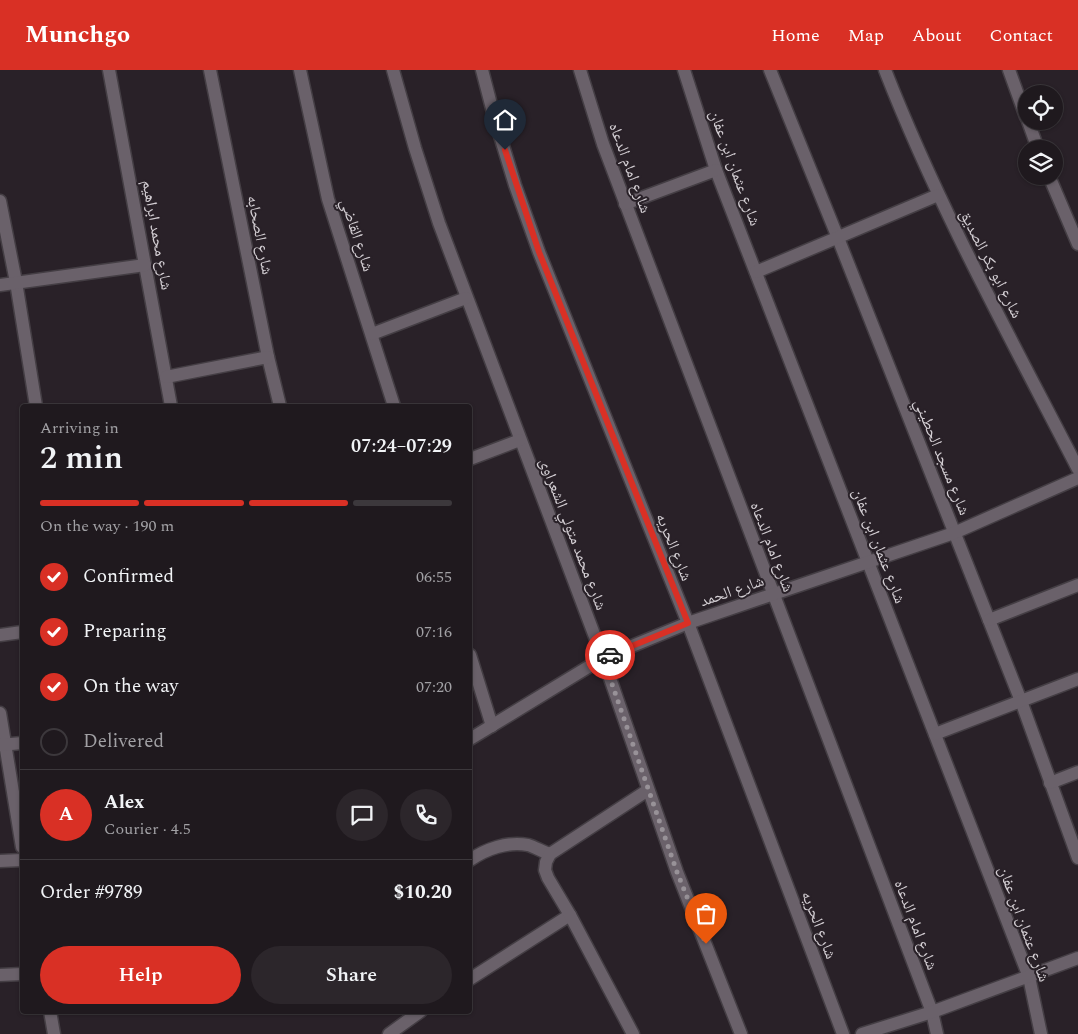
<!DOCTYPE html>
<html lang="en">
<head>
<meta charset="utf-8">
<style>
  body { margin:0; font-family:Spectral,"Noto Naskh Arabic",serif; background:#2c262b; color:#f1f3f6; height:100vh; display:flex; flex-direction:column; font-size:19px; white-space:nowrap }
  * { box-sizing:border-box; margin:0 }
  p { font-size:16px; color:#a1a0a4 }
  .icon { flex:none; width:28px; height:28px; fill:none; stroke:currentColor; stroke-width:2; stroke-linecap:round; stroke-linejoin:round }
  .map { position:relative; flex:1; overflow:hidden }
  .details { position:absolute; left:20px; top:334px; width:452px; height:610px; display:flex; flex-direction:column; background:#1f191e; border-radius:5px; box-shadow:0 1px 4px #0004,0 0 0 1px #3c383c }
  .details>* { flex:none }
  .fabs { position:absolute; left:1018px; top:15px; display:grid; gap:10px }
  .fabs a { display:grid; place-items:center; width:45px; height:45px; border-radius:50%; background:#1f191e; box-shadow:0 1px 4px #0004,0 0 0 1px #3c383c; font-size:25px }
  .pin { position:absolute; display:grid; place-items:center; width:42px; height:42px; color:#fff; margin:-51px -21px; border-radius:50% 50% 50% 0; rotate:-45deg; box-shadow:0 0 5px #0007 }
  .pin .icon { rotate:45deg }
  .courier { position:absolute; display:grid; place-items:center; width:50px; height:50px; margin:-25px; border:4px solid #d93025; border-radius:50%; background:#fff; color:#222; box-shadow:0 1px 6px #0007 }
  .headline em { font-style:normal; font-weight:600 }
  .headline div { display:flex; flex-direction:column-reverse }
  .headline { display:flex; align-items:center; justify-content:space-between; height:85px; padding:0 20px }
  h1 { font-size:32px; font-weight:600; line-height:38px }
  .bar { display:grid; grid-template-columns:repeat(4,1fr); gap:8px 5px; align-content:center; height:60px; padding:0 20px }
  .bar i { height:6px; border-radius:4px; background:#3c383c }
  .bar .selected { background:#d93025 }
  .bar p { grid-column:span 4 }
  .line { display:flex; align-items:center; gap:12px; padding:0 20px; border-top:1px solid #3c383c }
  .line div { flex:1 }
  .round { display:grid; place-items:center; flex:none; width:52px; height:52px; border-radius:26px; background:#2c262b }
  ol { padding:0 20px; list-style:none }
  li { display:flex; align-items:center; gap:15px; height:55px }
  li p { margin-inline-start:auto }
  li .icon { padding:5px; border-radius:50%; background:#d93025; color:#fff; stroke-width:4 }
  li:last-child { color:#a1a0a4 }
  li i { width:28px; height:28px; border:2px solid #3c383c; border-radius:50% }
  .action { display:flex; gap:10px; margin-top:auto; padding:10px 20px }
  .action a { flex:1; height:58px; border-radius:30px; background:#d93025; color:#fff; font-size:20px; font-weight:600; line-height:58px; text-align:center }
  .action a+a { background:#2c262b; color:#f1f3f6 }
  header { display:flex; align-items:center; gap:30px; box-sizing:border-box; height:70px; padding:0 25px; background:#d93025; color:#fff }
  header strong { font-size:24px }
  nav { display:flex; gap:28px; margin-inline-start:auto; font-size:18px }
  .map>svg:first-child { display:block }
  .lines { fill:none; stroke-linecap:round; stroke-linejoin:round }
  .minor-casing { stroke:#443e44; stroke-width:15 }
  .minor { stroke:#6a616a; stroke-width:12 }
  .done { stroke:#989298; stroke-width:5; stroke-dasharray:0 9 }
  .route { stroke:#d93025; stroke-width:6 }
  .labels { text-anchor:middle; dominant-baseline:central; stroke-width:4; stroke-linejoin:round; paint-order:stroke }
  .street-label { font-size:16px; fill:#d4cfd4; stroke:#292128 }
</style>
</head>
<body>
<header>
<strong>Munchgo</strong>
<nav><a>Home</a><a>Map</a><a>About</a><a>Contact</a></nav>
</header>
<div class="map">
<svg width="1078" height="964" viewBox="0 0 1078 964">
  <rect width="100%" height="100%" fill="#292128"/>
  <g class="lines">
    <g class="minor-casing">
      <g id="minor">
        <path d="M 109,0 L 171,336"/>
        <path d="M 210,0 L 268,287 L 280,336"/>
        <path d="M 300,0 L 328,129 L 394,336"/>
        <path d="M 393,0 L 415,78 L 439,153 L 603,588 L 677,802 L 741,964"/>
        <path d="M 482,0 L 494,46 L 515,115 L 539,182 L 688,553 L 843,964"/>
        <path d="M 580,0 L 603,74 L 932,942 L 937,964"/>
        <path d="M 684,0 L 716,100 L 1029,907 L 1041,964"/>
        <path d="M 770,0 L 838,168 L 1021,631 L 1078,788"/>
        <path d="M 885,0 C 939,138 1010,267 1078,399"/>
        <path d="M 1009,0 L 1026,47"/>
        <path d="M 1028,51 L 1038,79"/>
        <path d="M 1049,106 L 1078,174"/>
        <path d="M 0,131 L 16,212 L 36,336"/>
        <path d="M 625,134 L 716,100"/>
        <path d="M 756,202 L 938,125"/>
        <path d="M 0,215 L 145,195"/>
        <path d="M 372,264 L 466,228"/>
        <path d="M 166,307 L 268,287"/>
        <path d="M 470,389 L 520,370"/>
        <path d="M 989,550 L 1078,515"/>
        <path d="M 0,565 L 22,562"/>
        <path d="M 470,585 L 492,656"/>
        <path d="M 0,643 L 22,777"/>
        <path d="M 935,664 L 1078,609"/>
        <path d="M 470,669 L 603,588 L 688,553 L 954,463 L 1078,408"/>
        <path d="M 0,675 L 22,673"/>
        <path d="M 1050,713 L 1078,702"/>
        <path d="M 470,790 C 486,779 508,771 528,775 C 535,777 543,782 550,784"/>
        <path d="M 0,791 L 22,790"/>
        <path d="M 0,905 L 22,904"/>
        <path d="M 470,909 L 570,845"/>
        <path d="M 50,941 L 54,964"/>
        <path d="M 389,964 L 421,941"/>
        <path d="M 633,964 L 570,845 L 548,808 L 545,800 L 546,792 L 550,784 L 648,720"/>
        <path d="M 862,964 L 932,942 L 1078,888"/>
      </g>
    </g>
    <use href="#minor" class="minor"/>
  </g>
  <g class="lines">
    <path class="done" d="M 610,585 L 603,588 L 677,802 L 706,874"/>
    <path class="route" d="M 505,80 L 539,182 L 688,553 L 610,585"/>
  </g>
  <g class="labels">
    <g class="street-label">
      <text transform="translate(630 98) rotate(70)">شارع امام الدعاه</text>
      <text transform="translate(735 98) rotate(70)">شارع عثمان ابن عفان</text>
      <text transform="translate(157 165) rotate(80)">شارع محمد ابراهيم</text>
      <text transform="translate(260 165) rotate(79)">شارع الصحابه</text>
      <text transform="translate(357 165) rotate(72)">شارع القاضي</text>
      <text transform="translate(991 194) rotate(63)">شارع ابو بكر الصديق</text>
      <text transform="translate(942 387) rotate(68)">شارع مسجد الحطيني</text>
      <text transform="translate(573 464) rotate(69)">شارع محمد متولي الشعراوى</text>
      <text transform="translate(879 476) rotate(69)">شارع عثمان ابن عفان</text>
      <text transform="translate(674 477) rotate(68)">شارع الحريه</text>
      <text transform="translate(772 477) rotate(69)">شارع امام الدعاه</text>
      <text transform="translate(732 521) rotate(-19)">شارع الحمد</text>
      <text transform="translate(1024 854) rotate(70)">شارع عثمان ابن عفان</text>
      <text transform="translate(819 855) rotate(69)">شارع الحريه</text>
      <text transform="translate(916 855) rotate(69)">شارع امام الدعاه</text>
    </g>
  </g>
</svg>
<div class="fabs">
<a><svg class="icon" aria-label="locate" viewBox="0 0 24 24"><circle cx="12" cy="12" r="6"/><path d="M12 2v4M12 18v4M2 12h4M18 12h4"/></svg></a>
<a><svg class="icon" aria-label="layers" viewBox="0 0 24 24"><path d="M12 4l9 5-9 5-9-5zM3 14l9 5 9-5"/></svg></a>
</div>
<div class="pin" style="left:706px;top:874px;background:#ea580c"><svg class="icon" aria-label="bag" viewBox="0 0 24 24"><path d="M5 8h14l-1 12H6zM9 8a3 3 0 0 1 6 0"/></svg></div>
<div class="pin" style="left:505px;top:80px;background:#1f2937"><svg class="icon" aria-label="home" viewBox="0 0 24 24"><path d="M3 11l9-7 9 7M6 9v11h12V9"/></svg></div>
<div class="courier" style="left:610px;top:585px"><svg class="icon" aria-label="car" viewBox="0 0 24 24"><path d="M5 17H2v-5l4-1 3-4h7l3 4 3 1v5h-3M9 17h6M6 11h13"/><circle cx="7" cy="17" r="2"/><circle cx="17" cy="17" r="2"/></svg></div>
<section class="details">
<div class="headline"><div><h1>2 min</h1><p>Arriving in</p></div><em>07:24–07:29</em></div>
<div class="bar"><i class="selected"></i><i class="selected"></i><i class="selected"></i><i></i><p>On the way · 190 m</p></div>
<ol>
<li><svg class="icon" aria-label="check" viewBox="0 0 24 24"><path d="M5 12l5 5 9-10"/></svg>Confirmed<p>06:55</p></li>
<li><svg class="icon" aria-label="check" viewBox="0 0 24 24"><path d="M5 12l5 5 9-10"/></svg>Preparing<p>07:16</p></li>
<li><svg class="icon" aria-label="check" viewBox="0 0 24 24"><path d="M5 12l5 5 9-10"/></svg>On the way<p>07:20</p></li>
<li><i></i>Delivered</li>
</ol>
<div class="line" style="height:90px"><b class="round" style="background:#d93025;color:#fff">A</b><div><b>Alex</b><p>Courier · 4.5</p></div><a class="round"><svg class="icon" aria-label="chat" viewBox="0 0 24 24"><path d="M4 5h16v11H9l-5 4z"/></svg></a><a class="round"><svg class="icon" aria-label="phone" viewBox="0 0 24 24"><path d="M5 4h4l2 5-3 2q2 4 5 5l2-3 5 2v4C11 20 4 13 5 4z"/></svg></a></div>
<div class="line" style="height:65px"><div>Order #9789</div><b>$10.20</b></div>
<div class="action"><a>Help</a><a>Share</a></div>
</section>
</div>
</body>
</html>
